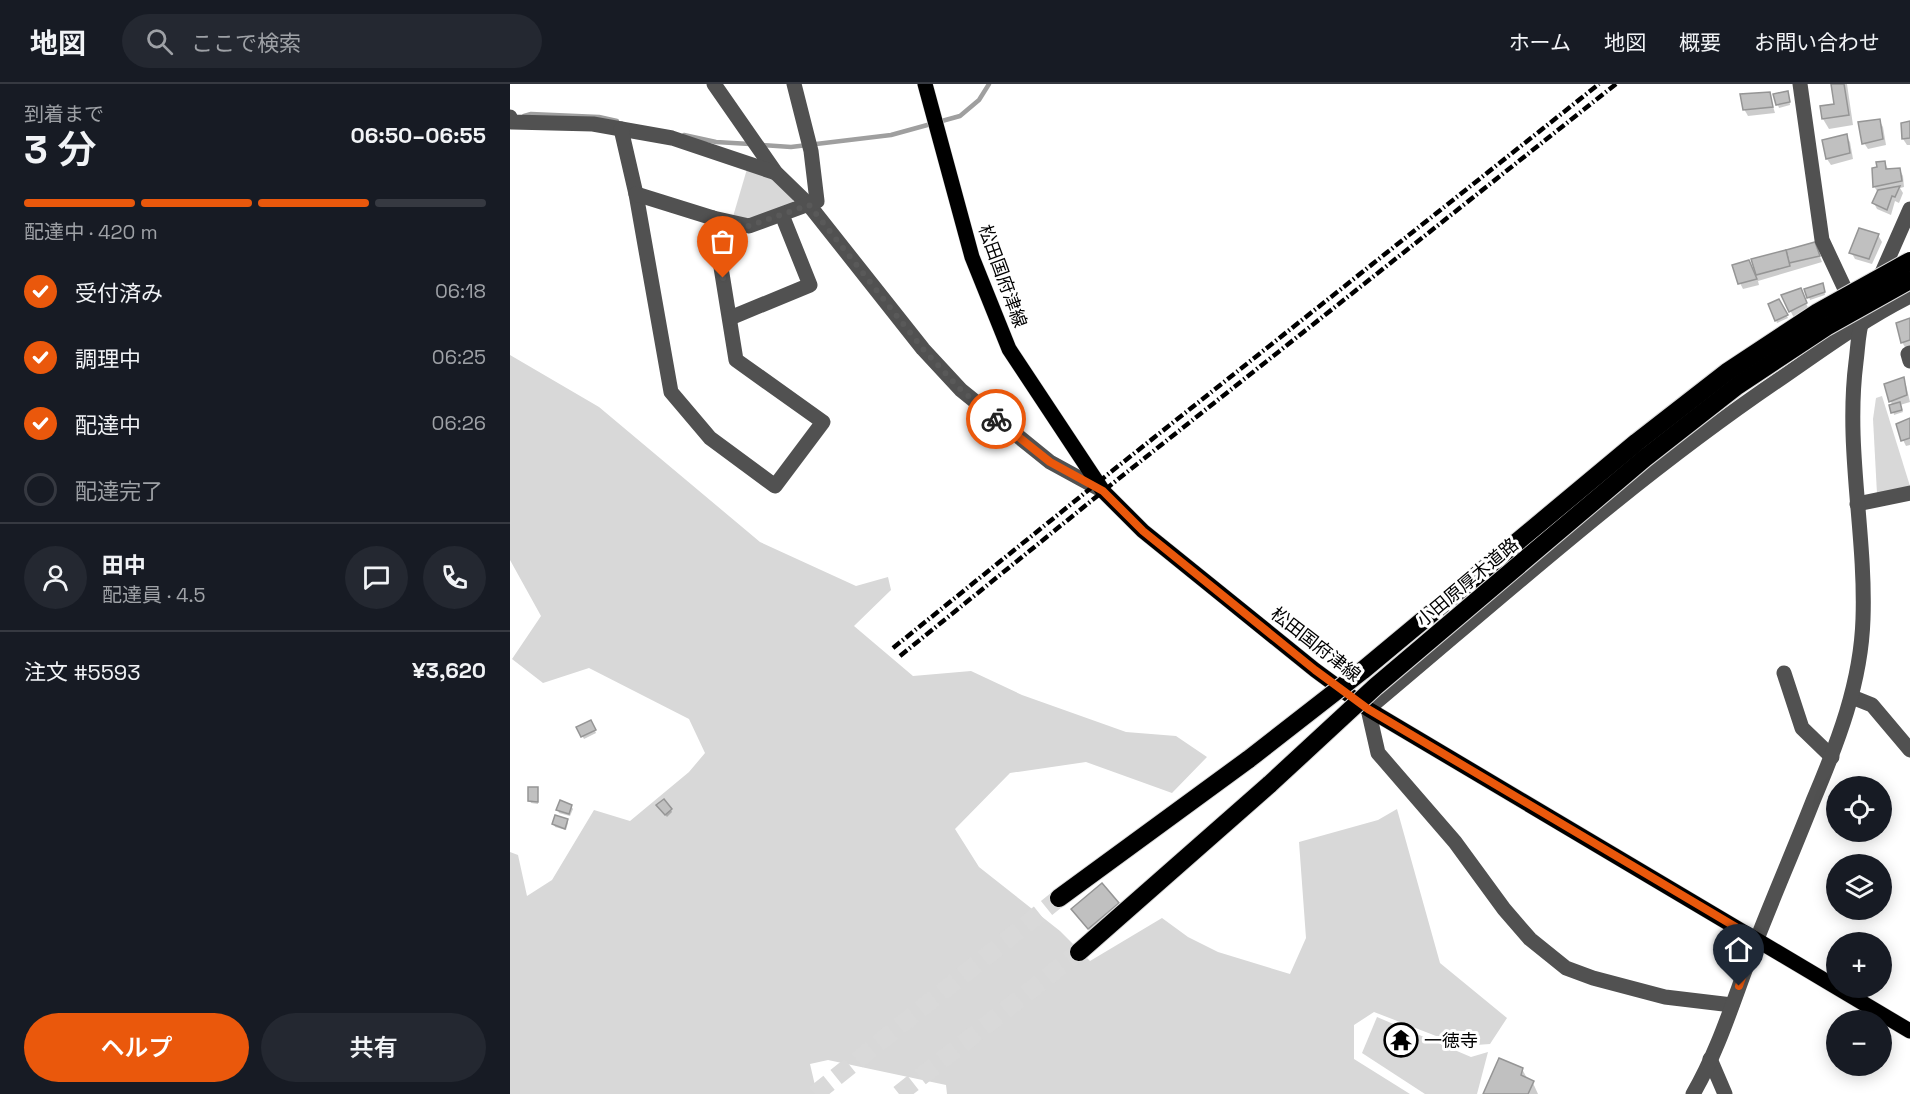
<!DOCTYPE html>
<html lang="ja">
<head>
<meta charset="utf-8">
<style>
  body { margin:0; font-family:"Space Grotesk","Noto Sans JP",sans-serif; background:#242831; color:#f1f3f6; height:100vh; display:flex; flex-direction:column; font-size:22px; white-space:nowrap }
  * { box-sizing:border-box; margin:0 }
  p { font-size:20px; color:#9ea1a6 }
  .icon { flex:none; width:33px; height:33px; fill:none; stroke:currentColor; stroke-width:2; stroke-linecap:round; stroke-linejoin:round }
  .map { position:relative; flex:1; overflow:hidden }
  .side { display:flex; flex-direction:column; background:#171b24; width:510px }
  .side>* { flex:none }
  .buttons { position:absolute; left:1316px; top:692px; display:grid; gap:12px }
  .buttons a { display:grid; place-items:center; width:66px; height:66px; border-radius:50%; background:#171b24; box-shadow:0 3px 15px #0003; font-size:30px }
  .pin { position:absolute; display:grid; place-items:center; width:51px; height:51px; color:#fff; margin:-62px -26px; border-radius:50% 50% 50% 0; rotate:-45deg; box-shadow:0 0 6px #0007 }
  .pin .icon { rotate:45deg }
  .courier { position:absolute; display:grid; place-items:center; width:60px; height:60px; margin:-30px; border:4px solid #ea580c; border-radius:50%; background:#fff; color:#222; box-shadow:0 2px 8px #0007 }
  .overview em { font-style:normal; font-weight:600 }
  .overview div { display:flex; flex-direction:column-reverse }
  .overview { display:flex; align-items:center; justify-content:space-between; height:102px; padding:0 24px }
  h1 { font-size:39px; font-weight:600; line-height:45px }
  .bar { display:grid; grid-template-columns:repeat(4,1fr); gap:9px 6px; align-content:center; height:72px; padding:0 24px }
  .bar i { height:8px; border-radius:4px; background:#363941 }
  .bar .active { background:#ea580c }
  .bar p { grid-column:span 4 }
  .line { display:flex; align-items:center; gap:15px; padding:0 24px; border-top:2px solid #363941 }
  .line div { flex:1 }
  .round { display:grid; place-items:center; flex:none; width:63px; height:63px; border-radius:32px; background:#242831 }
  ol { padding:0 24px; list-style:none }
  li { display:flex; align-items:center; gap:18px; height:66px }
  li p { margin-inline-start:auto }
  li .icon { padding:6px; border-radius:50%; background:#ea580c; color:#fff; stroke-width:4 }
  li:last-child { color:#9ea1a6 }
  li i { width:33px; height:33px; border:3px solid #363941; border-radius:50% }
  .action { display:flex; gap:12px; margin-top:auto; padding:12px 24px }
  .action a { flex:1; height:69px; border-radius:36px; background:#ea580c; color:#fff; font-size:24px; font-weight:600; line-height:69px; text-align:center }
  .action a+a { background:#242831; color:#f1f3f6 }
  header { display:flex; align-items:center; gap:36px; box-sizing:border-box; height:84px; padding:0 30px; background:#171b24; border-bottom:2px solid #363941 }
  header strong { font-size:28px }
  nav { display:flex; gap:33px; margin-inline-start:auto; font-size:21px }
  .search { width:420px; height:54px; background:#242831; display:flex; align-items:center; gap:15px; box-sizing:border-box; padding:0 21px; border-radius:33px; color:#9ea1a6; font-size:22px }
  main { display:flex; flex:1; min-height:0 }
  .map>svg:first-child { display:block }
  .green { fill:#d8d8d8 }
  .shadow { fill:#0003 }
  .lines { fill:none; stroke-linecap:round; stroke-linejoin:round }
  .stream { stroke:#9f9f9f; stroke-width:4.5 }
  .building { fill:#c0c0c0; stroke:#959595; stroke-width:1.5 }
  .highway-tunnel { stroke:#d9d9d9; stroke-width:18; stroke-dasharray:18 9; stroke-linecap:butt }
  .major-casing { stroke:#dbdbdb; stroke-width:16 }
  .highway-casing { stroke:#dbdbdb; stroke-width:20 }
  .minor { stroke:#515151; stroke-width:15 }
  .major { stroke:#000; stroke-width:15 }
  .highway { stroke:#000; stroke-width:18 }
  .rail { stroke:#000; stroke-width:4.5; stroke-dasharray:9 3 1.5 3; stroke-linecap:butt }
  .highway-bridge-casing { stroke:#dbdbdb; stroke-width:20; stroke-linecap:butt }
  .highway-bridge { stroke:#000; stroke-width:18 }
  .done { stroke:#595959; stroke-width:6; stroke-dasharray:0 10.8 }
  .route { stroke:#ea580c; stroke-width:8 }
  .labels { text-anchor:middle; dominant-baseline:central; stroke-width:6; stroke-linejoin:round; paint-order:stroke }
  .street-label { font-size:18px; fill:#000; stroke:#fff }
  .poi-label { font-size:18px; fill:#000; stroke:#fff; text-anchor:start }
</style>
</head>
<body>
<header>
<strong>地図</strong>
<div class="search"><svg class="icon" aria-label="search" viewBox="0 0 24 24"><circle cx="10" cy="10" r="6"/><path d="M15 15l6 6"/></svg>ここで検索</div>
<nav><a>ホーム</a><a>地図</a><a>概要</a><a>お問い合わせ</a></nav>
</header>
<main>
<section class="side">
<div class="overview"><div><h1>3 分</h1><p>到着まで</p></div><em>06:50–06:55</em></div>
<div class="bar"><i class="active"></i><i class="active"></i><i class="active"></i><i></i><p>配達中 · 420 m</p></div>
<ol>
<li><svg class="icon" aria-label="check" viewBox="0 0 24 24"><path d="M5 12l5 5 9-10"/></svg>受付済み<p>06:18</p></li>
<li><svg class="icon" aria-label="check" viewBox="0 0 24 24"><path d="M5 12l5 5 9-10"/></svg>調理中<p>06:25</p></li>
<li><svg class="icon" aria-label="check" viewBox="0 0 24 24"><path d="M5 12l5 5 9-10"/></svg>配達中<p>06:26</p></li>
<li><i></i>配達完了</li>
</ol>
<div class="line" style="height:108px"><a class="round"><svg class="icon" aria-label="person" viewBox="0 0 24 24"><circle cx="12" cy="8" r="4"/><path d="M4 21q1-7 8-7t8 7"/></svg></a><div><b>田中</b><p>配達員 · 4.5</p></div><a class="round"><svg class="icon" aria-label="chat" viewBox="0 0 24 24"><path d="M4 5h16v11H9l-5 4z"/></svg></a><a class="round"><svg class="icon" aria-label="phone" viewBox="0 0 24 24"><path d="M5 4h4l2 5-3 2q2 4 5 5l2-3 5 2v4C11 20 4 13 5 4z"/></svg></a></div>
<div class="line" style="height:78px"><div>注文 #5593</div><b>¥3,620</b></div>
<div class="action"><a>ヘルプ</a><a>共有</a></div>
</section>
<div class="map">
<svg width="1400" height="1010" viewBox="0 0 1400 1010">
  <rect width="100%" height="100%" fill="#fff"/>
  <g class="green">
    <path d="M 237,85 L 269,97 L 284,110 L 282,125 L 240,140 L 222,136 Z"/>
    <path d="M 0,271 L 89,323 L 250,458 L 346,502 L 378,493 L 381,506 L 344,542 L 403,592 L 461,587 L 512,611 L 616,648 L 666,652 L 697,673 L 662,709 L 576,678 L 500,689 L 445,745 L 469,783 L 550,847 L 580,877 L 652,834 L 678,853 L 708,868 L 780,890 L 796,854 L 789,758 L 868,736 L 887,725 L 930,879 L 997,934 L 980,960 L 952,962 L 864,928 L 844,941 L 844,975 L 900,1010 L 437,1010 L 436,1001 L 318,976 L 300,980 L 307,1010 L 0,1010 L 0,768 L 8,771 L 17,812 L 42,796 L 84,726 L 120,737 L 179,688 L 195,669 L 179,635 L 79,584 L 33,599 L 2,575 L 31,532 L 0,476 Z"/>
    <path d="M 1372,312 L 1400,402 L 1367,410 L 1363,335 L 1366,314 Z"/>
    <path d="M 867,933 L 961,973 L 978,968 L 967,1010 L 915,1010 L 852,969 Z"/>
  </g>
  <g class="shadow">
    <path d="M 1323,0 L 1337,0 L 1343,41 L 1319,45 L 1313,35 L 1326,21 Z"/>
    <path d="M 1259,9 L 1265,29 L 1238,32 L 1234,25 Z"/>
    <path d="M 1265,11 L 1279,12 L 1280,21 L 1269,24 Z"/>
    <path d="M 1369,36 L 1373,43 L 1376,61 L 1358,65 L 1354,59 Z"/>
    <path d="M 1400,39 L 1400,61 L 1397,61 L 1393,55 Z"/>
    <path d="M 1336,51 L 1340,58 L 1343,75 L 1321,81 L 1317,75 L 1314,57 Z"/>
    <path d="M 1375,79 L 1378,85 L 1390,86 L 1393,92 L 1394,103 L 1390,104 L 1393,109 L 1389,119 L 1385,117 L 1381,131 L 1367,125 L 1364,119 L 1368,109 L 1364,102 Z"/>
    <path d="M 1368,151 L 1372,158 L 1362,180 L 1345,175 L 1341,168 Z"/>
    <path d="M 1305,160 L 1312,178 L 1248,197 L 1249,201 L 1233,205 L 1230,199 L 1239,178 L 1245,189 Z"/>
    <path d="M 1314,203 L 1315,211 L 1300,216 L 1296,206 Z"/>
    <path d="M 1273,212 L 1293,212 L 1299,226 L 1284,234 Z"/>
    <path d="M 1269,217 L 1278,234 L 1267,239 L 1260,220 Z"/>
    <path d="M 1400,237 L 1400,264 L 1396,265 L 1392,258 Z"/>
    <path d="M 1393,295 L 1396,301 L 1400,318 L 1390,321 L 1393,328 L 1384,331 L 1381,317 Z"/>
    <path d="M 1400,336 L 1400,361 L 1396,362 L 1393,356 Z"/>
    <path d="M 81,638 L 86,649 L 74,655 L 68,644 Z"/>
    <path d="M 27,705 L 28,720 L 21,719 L 20,717 Z"/>
    <path d="M 61,722 L 63,725 L 60,732 L 49,729 L 48,726 Z"/>
    <path d="M 149,724 L 161,726 L 162,728 L 157,733 Z"/>
    <path d="M 57,737 L 58,739 L 56,746 L 45,743 L 44,740 Z"/>
    <path d="M 591,801 L 613,830 L 585,854 L 563,825 Z"/>
    <path d="M 1012,985 L 1018,996 L 1023,999 L 1028,1010 L 974,1010 Z"/>
  </g>
  <g class="lines">
    <g class="stream">
      <path d="M 14,32 L 21,30 L 89,33 L 107,37"/>
      <path d="M 174,51 L 206,58 L 240,60"/>
      <path d="M 251,61 L 281,63 L 381,51 L 450,32 L 469,16 L 479,0"/>
    </g>
  </g>
  <g class="building">
    <path d="M 1321,0 L 1334,0 L 1339,31 L 1312,35 L 1310,22 L 1324,20 Z"/>
    <path d="M 1278,7 L 1280,18 L 1266,21 L 1263,10 Z"/>
    <path d="M 1260,8 L 1263,23 L 1233,26 L 1230,10 Z"/>
    <path d="M 1370,35 L 1373,55 L 1352,60 L 1348,38 Z"/>
    <path d="M 1400,37 L 1400,54 L 1392,55 L 1391,39 Z"/>
    <path d="M 1337,50 L 1340,69 L 1316,75 L 1312,56 Z"/>
    <path d="M 1375,77 L 1376,85 L 1390,84 L 1392,97 L 1363,103 L 1362,84 L 1367,83 L 1366,78 Z"/>
    <path d="M 1390,102 L 1385,113 L 1382,112 L 1377,126 L 1362,119 L 1368,106 Z"/>
    <path d="M 1349,144 L 1369,150 L 1359,175 L 1339,169 Z"/>
    <path d="M 1305,158 L 1310,172 L 1279,179 L 1276,166 Z"/>
    <path d="M 1276,166 L 1280,182 L 1246,191 L 1241,175 Z"/>
    <path d="M 1239,176 L 1247,195 L 1228,200 L 1222,181 Z"/>
    <path d="M 1313,199 L 1315,208 L 1297,214 L 1294,205 Z"/>
    <path d="M 1291,204 L 1297,219 L 1279,228 L 1271,211 Z"/>
    <path d="M 1269,215 L 1278,231 L 1265,237 L 1258,220 Z"/>
    <path d="M 1400,234 L 1400,256 L 1391,259 L 1386,239 Z"/>
    <path d="M 1394,293 L 1397,311 L 1379,318 L 1374,300 Z"/>
    <path d="M 1390,318 L 1392,326 L 1381,329 L 1379,321 Z"/>
    <path d="M 1400,334 L 1400,354 L 1391,357 L 1386,340 Z"/>
    <path d="M 81,636 L 86,646 L 71,653 L 66,643 Z"/>
    <path d="M 18,703 L 28,703 L 28,718 L 18,717 Z"/>
    <path d="M 154,715 L 162,725 L 155,731 L 146,721 Z"/>
    <path d="M 50,716 L 62,721 L 59,730 L 46,726 Z"/>
    <path d="M 45,731 L 58,735 L 55,745 L 42,740 Z"/>
    <path d="M 592,799 L 609,819 L 578,845 L 561,825 Z"/>
    <path d="M 989,974 L 1013,984 L 1011,991 L 1024,997 L 1018,1010 L 973,1010 Z"/>
  </g>
  <g class="lines">
    <g class="highway-tunnel">
      <path d="M 305,1010 L 549,814"/>
      <path d="M 389,1010 L 569,868"/>
    </g>
    <g class="major-casing">
      <path id="major" d="M 415,0 L 462,173 L 499,265 L 593,407 L 633,447 L 805,586 L 858,625 L 1400,947"/>
    </g>
    <g class="highway-casing">
      <g id="highway">
        <path d="M 549,814 L 739,675"/>
        <path d="M 569,868 L 760,700"/>
      </g>
    </g>
    <g class="minor">
      <path d="M 204,0 L 266,89 L 299,121 L 413,265 L 451,306 L 540,378 L 593,407"/>
      <path d="M 1290,0 L 1312,156 L 1342,220"/>
      <path d="M 0,33 L 2,38 L 83,40 L 162,54 L 266,89"/>
      <path d="M 111,45 L 126,110 L 161,308 L 200,354 L 265,402 L 313,338 L 226,276 L 203,134"/>
      <path d="M 126,110 L 203,134 L 239,142 L 307,117 L 301,67 L 284,0"/>
      <path d="M 1367,200 L 1400,125"/>
      <path d="M 220,234 L 300,201 L 272,131"/>
      <path d="M 1400,269 L 1398,270 L 1400,277"/>
      <path d="M 1347,420 L 1400,409"/>
      <path d="M 1274,589 L 1292,644 L 1322,673"/>
      <path d="M 1342,613 L 1362,621 L 1400,666"/>
      <path d="M 1222,921 L 1155,913 L 1083,894 L 1056,884 L 1020,855 L 994,825 L 945,758 L 868,669 L 858,625 C 993,512 1124,394 1270,295 C 1312,266 1354,235 1400,212"/>
      <path d="M 1200,975 L 1215,1010"/>
      <path d="M 1183,1010 C 1211,962 1226,907 1247,855 C 1265,809 1285,763 1303,717 C 1328,658 1351,599 1353,535 C 1356,449 1335,364 1346,278 C 1348,263 1348,247 1353,233"/>
    </g>
    <use href="#major" class="major"/>
    <use href="#highway" class="highway"/>
    <g class="rail">
      <path d="M 383,564 L 602,387 L 1089,0"/>
      <path d="M 390,572 L 607,396 L 1106,0"/>
    </g>
    <g class="highway-bridge-casing">
      <g id="highway-bridge">
        <path d="M 739,675 L 852,587 L 1127,358 L 1217,288 L 1308,228 L 1400,177"/>
        <path d="M 760,700 L 866,602 L 1135,374 L 1227,302 L 1316,243 L 1400,196"/>
      </g>
    </g>
    <use href="#highway-bridge" class="highway-bridge"/>
  </g>
  <g class="lines">
    <path class="done" d="M 213,194 L 203,134 L 239,142 L 299,121 L 413,265 L 451,306 L 486,335"/>
    <path class="route" d="M 486,335 L 540,378 L 593,407 L 633,447 L 805,586 L 858,625 L 1246,855 L 1229,902"/>
  </g>
  <defs>
    <g id="temple-ring" transform="scale(1.725)"><circle r="9.5" fill="#fff" stroke="#000" stroke-width="1.5"/><path d="M0-6L5-2H3V0L6.5 2.5H4V6H1.5V3h-3V6H-4V2.5H-6.5L-3 0V-2H-5Z" fill="#000"/></g>
  </defs>
  <g fill-rule="evenodd">
    <use href="#temple-ring" x="891" y="956"/>
  </g>
  <g class="labels">
    <g class="street-label">
      <text transform="translate(493 192) rotate(70)">松田国府津線</text>
      <text transform="translate(957 498) rotate(-40)">小田原厚木道路</text>
      <text transform="translate(806 560) rotate(38)">松田国府津線</text>
    </g>
    <g class="poi-label">
      <text x="914" y="956">一徳寺</text>
    </g>
  </g>
</svg>
<div class="buttons">
<a><svg class="icon" aria-label="locate" viewBox="0 0 24 24"><circle cx="12" cy="12" r="6"/><path d="M12 2v4M12 18v4M2 12h4M18 12h4"/></svg></a>
<a><svg class="icon" aria-label="layers" viewBox="0 0 24 24"><path d="M12 4l9 5-9 5-9-5zM3 14l9 5 9-5"/></svg></a>
<a>+</a>
<a>−</a>
</div>
<div class="pin" style="left:213px;top:194px;background:#ea580c"><svg class="icon" aria-label="bag" viewBox="0 0 24 24"><path d="M5 8h14l-1 12H6zM9 8a3 3 0 0 1 6 0"/></svg></div>
<div class="pin" style="left:1229px;top:902px;background:#1f2937"><svg class="icon" aria-label="home" viewBox="0 0 24 24"><path d="M3 11l9-7 9 7M6 9v11h12V9"/></svg></div>
<div class="courier" style="left:486px;top:335px"><svg class="icon" aria-label="bike" viewBox="0 0 24 24"><circle cx="6" cy="16" r="4"/><circle cx="18" cy="16" r="4"/><path d="M6 16l4-8h5l3 8M10 8l3 8H6M13 5h3"/></svg></div>
</div>
</main>
</body>
</html>
